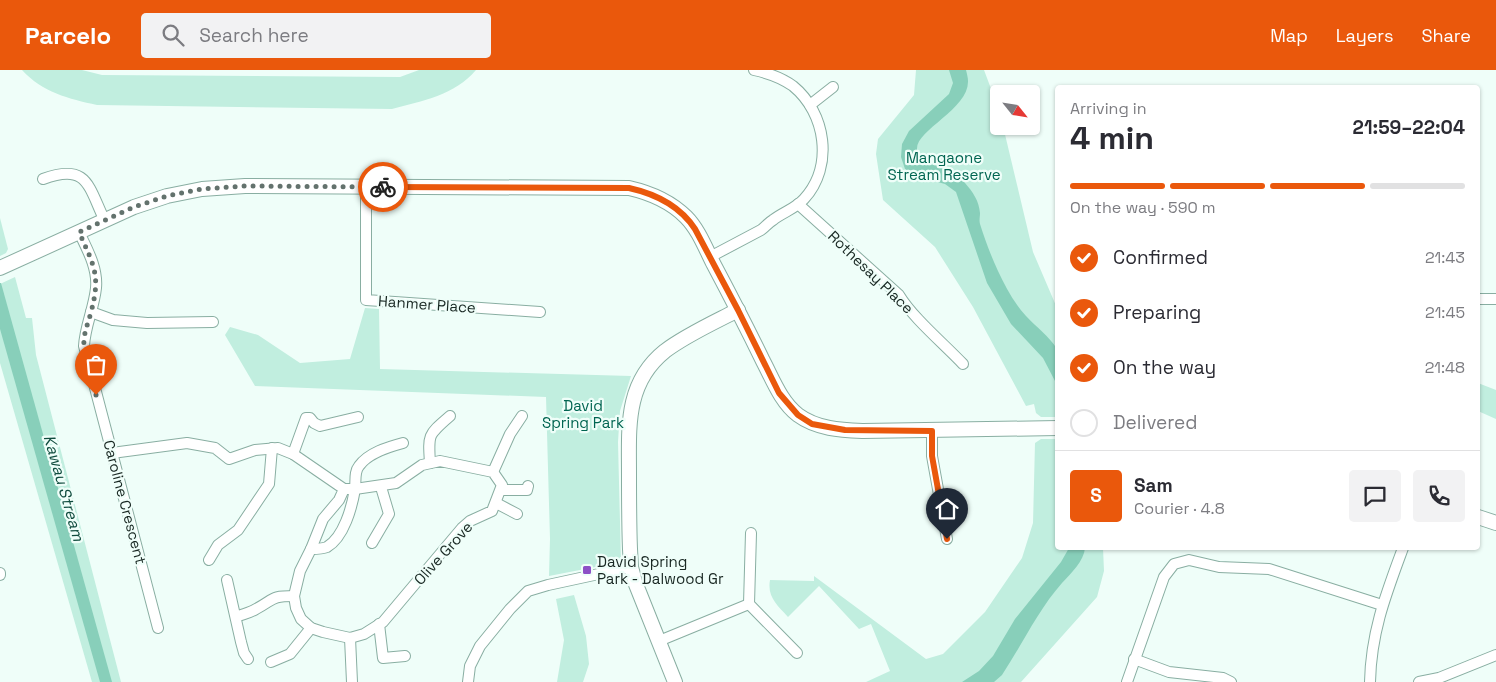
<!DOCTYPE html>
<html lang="en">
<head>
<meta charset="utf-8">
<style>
  body { margin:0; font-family:"Space Grotesk",sans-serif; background:#f2f2f3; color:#2b2b33; height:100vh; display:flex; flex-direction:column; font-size:19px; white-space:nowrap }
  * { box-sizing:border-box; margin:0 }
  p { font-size:16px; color:#7c7c81 }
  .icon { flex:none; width:28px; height:28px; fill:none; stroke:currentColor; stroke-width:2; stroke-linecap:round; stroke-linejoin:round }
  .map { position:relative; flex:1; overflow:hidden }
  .drawer { position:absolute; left:1055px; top:15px; width:425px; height:465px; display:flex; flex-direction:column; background:#fff; border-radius:5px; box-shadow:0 1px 4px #0004 }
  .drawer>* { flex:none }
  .needle { width:32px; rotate:120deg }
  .controls { position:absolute; left:990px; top:15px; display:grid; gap:10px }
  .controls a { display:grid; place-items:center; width:50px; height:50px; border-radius:5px; background:#fff; box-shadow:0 1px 4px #0004; font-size:25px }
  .pin { position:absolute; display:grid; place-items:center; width:42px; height:42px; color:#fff; margin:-51px -21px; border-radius:50% 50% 50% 0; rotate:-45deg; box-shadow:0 0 5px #0007 }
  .pin .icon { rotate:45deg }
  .courier { position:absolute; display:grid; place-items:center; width:50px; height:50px; margin:-25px; border:4px solid #ea580c; border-radius:50%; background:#fff; color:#222; box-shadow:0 1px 6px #0007 }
  .summary em { font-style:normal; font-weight:700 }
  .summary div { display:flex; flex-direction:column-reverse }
  .summary { display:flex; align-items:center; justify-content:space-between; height:85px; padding:0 15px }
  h1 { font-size:32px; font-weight:700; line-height:38px }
  .bar { display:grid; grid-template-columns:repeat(4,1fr); gap:8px 5px; align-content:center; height:60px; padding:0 15px }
  .bar i { height:6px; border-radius:4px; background:#e1e1e2 }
  .bar .on { background:#ea580c }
  .bar p { grid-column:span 4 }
  .line { display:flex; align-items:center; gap:12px; padding:0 15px; border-top:1px solid #e1e1e2 }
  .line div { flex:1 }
  .round { display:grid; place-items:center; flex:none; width:52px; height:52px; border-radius:5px; background:#f2f2f3 }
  ol { padding:0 15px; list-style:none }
  li { display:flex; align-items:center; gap:15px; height:55px }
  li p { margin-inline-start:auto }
  li .icon { padding:5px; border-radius:50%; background:#ea580c; color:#fff; stroke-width:4 }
  li:last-child { color:#7c7c81 }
  li i { width:28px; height:28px; border:2px solid #e1e1e2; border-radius:50% }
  header { display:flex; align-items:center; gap:30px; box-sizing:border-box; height:70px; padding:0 25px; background:#ea580c; color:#fff }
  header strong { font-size:24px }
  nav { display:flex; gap:28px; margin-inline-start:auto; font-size:18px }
  .search { width:350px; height:45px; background:#f2f2f3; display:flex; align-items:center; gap:12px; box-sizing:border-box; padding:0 18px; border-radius:5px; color:#7c7c81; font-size:19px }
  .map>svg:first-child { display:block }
  .green { fill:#c1eedf }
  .water { fill:#88cfba }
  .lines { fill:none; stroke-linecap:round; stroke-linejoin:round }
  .street-casing { stroke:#89aea2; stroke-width:12 }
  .secondary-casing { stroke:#89aea2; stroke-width:16 }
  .street { stroke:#fff; stroke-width:10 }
  .secondary { stroke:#fff; stroke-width:14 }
  .done { stroke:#63726d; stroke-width:5; stroke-dasharray:0 9 }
  .route { stroke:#ea580c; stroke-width:6 }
  .poi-dot { fill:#8d50c6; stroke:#effef9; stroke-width:2 }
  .labels { text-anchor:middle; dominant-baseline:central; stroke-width:4.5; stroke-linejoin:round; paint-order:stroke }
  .park-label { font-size:15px; fill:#006551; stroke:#effef9 }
  .street-label { font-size:15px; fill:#182722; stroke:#effef9 }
  .poi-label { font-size:15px; fill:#182722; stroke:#effef9; text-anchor:start }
  .water-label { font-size:16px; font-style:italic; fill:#104c3e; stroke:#effef9 }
</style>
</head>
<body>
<header>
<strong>Parcelo</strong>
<div class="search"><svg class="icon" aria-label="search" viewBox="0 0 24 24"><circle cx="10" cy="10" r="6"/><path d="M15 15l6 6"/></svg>Search here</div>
<nav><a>Map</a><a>Layers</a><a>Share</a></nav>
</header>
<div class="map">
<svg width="1496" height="612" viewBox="0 0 1496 612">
  <rect width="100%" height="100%" fill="#effef9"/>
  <g class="green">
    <path d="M 22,0 L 82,0 L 102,5 L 400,7 L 419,0 L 476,0 C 455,25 422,31 392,39 L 97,35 C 69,29 42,22 22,0 Z"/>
    <path d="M 916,0 L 984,0 L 999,40 L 999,56 L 1003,56 L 1033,182 L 1057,238 L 1057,347 L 1041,347 L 1036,343 L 1034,334 L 1026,336 L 973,237 L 935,177 L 883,130 L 876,84 L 878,69 L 914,25 Z"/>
    <path d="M 0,148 L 8,179 L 6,183 L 0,186 Z"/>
    <path d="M 15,207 L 26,248 L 32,248 L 36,285 L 121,612 L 92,612 L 0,293 L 0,214 Z"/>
    <path d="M 365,238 L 379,239 L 380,299 L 631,306 L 620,341 L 618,372 L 621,492 L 549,506 L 550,469 L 546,327 L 255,316 L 225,265 L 230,257 L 258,265 L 300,293 L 350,289 Z"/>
    <path d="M 1478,313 L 1496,320 L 1496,349 L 1478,341 Z"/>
    <path d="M 1041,369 L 1057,369 L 1058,478 L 1103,478 L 1104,501 L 1097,527 L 1021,612 L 866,612 L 890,601 L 871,554 L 859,559 L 819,516 L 788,547 C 777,535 767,527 770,510 L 814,511 L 814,506 L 926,589 L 943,584 L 985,542 L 1022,488 L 1033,453 L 1035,373 Z"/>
    <path d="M 574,525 L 586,566 L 589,594 L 583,612 L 557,612 L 564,570 L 556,529 Z"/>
  </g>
  <g class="water">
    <path d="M 949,0 L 966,0 C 967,4 968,8 968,11 C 969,39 916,60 917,79 C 918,94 940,95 951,101 C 956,103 961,108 965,113 C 973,122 979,131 980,143 C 980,147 979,150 980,154 C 985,170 991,186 998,201 C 1005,216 1014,233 1026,246 C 1036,257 1049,266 1057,279 L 1057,334 L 1055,311 L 1043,288 L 1011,254 L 987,213 L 956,122 L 945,114 L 915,106 L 905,99 L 901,87 L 902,74 L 909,61 L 949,24 L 953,13 Z"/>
    <path d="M 0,213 L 1,213 L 112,612 L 100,612 L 0,259 Z"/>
    <path d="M 1069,478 L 1085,478 C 1084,491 1071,503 1062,513 C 1038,540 1022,575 1002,605 L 994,612 L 962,612 L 979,601 L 993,586 L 1015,549 L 1061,492 Z"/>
  </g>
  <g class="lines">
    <g class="street-casing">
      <g id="street">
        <path d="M 810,35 L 833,17"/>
        <path d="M 43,109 C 87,93 88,115 104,149"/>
        <path d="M 366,117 L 366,230 L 540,242"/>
        <path d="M 798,134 L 899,225 C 913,248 943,273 963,294"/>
        <path d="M 79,162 C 87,179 98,198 96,218 C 94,238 85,256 84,276 L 158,558"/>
        <path d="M 710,187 C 727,178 744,169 761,160 C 765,157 768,153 773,150 C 783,142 795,139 804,129 C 834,96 826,43 793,16 C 782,8 768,3 754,0"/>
        <path d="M 1478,229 L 1496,229"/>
        <path d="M 91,242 L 113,250 L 147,253 L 213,252"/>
        <path d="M 932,361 L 932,386 L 947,469"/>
        <path d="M 112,383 L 187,373 L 215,378 L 229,389 L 255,380 L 278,378 L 293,384 L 344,419 L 355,419 L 396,413 L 422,395 L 440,391 L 493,402 L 502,415 L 492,441 L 470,451 L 462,458 L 383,552 L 364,564 L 350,568 L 323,562 L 311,558 L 301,549 L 296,538 L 294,526 L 300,501 L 311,479 L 323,449 L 339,430 L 344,419"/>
        <path d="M 293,384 L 306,348 L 310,348 L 314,353 L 320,356 L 358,347"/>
        <path d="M 430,393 C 428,364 428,365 450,346"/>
        <path d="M 493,402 L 510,364 L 522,346"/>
        <path d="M 501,420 L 527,420 L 528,416"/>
        <path d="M 496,433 L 517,444"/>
        <path d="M 751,463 L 749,534 L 797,583"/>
        <path d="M 372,473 L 389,444 L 381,417"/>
        <path d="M 311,479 C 317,479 322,479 327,477 C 344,467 352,437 355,419 C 356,411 354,402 359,396 C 368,383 388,377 403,373"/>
        <path d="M 209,490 L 218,475 L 238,460 L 269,414 L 272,378"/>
        <path d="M 0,503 L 0,505"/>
        <path d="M 227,510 L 241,572 L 244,583 L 248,589"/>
        <path d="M 236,547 C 242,544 250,543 256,539 C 275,529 270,526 294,526"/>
        <path d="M 379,554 L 383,588 L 405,586"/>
        <path d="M 350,568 L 352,612"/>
        <path d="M 659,571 L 749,534"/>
        <path d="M 1134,589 L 1169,602 L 1223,608 L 1231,612"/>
        <path d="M 271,592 L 290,584 L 311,558"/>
        <path d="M 468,612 L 470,596 L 480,576 L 510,539 L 528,521 L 548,515 L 631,497"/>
        <path d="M 1127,612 L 1164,507 L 1174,494 L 1189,490 L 1219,497 L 1269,499 L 1382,535"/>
        <path d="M 1370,612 C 1371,562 1386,524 1403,478"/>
        <path d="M 1419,612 L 1439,608 L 1496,585"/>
      </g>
    </g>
    <g class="secondary-casing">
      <g id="secondary">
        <path d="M 0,198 L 134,137 L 167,126 L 202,119 L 245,116 L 629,118 C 651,123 670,131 686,147 C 698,159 705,177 713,193 C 730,225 747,258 763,291 C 773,310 781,332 798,345 C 817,359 841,360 863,361 L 1058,358"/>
        <path d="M 1478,447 L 1496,453"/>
        <path d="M 675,612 L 635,512 L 631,497 L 630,479 C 629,454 629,428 629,403 C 629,357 625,313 665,281 C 686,265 715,252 738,240"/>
      </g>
    </g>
    <use href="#street" class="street"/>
    <use href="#secondary" class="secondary"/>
  </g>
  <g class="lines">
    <path class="done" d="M 96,325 C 92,309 86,292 84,276 C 83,264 88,254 91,242 C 101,205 94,196 79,162 L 134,137 L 167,126 L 202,119 L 245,116 L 383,117"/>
    <path class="route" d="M 383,117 L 629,118 C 656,124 680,136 695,159 L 738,240 L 779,323 L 798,345 L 812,354 L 845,360 L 932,361 L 932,386 L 947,469"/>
  </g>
  <rect class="poi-dot" x="582" y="495" width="10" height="10" rx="2.5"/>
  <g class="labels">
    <g class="park-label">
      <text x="944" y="87">Mangaone<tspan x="944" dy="17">Stream Reserve</tspan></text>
      <text x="583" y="335">David<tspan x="583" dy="17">Spring Park</tspan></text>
    </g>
    <g class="street-label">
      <text transform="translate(871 202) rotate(44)">Rothesay Place</text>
      <text transform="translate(427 234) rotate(4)">Hanmer Place</text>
      <text transform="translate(125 432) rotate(75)">Caroline Crescent</text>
      <text transform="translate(443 483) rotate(-48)">Olive Grove</text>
    </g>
    <g class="poi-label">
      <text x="597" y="491">David Spring<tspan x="597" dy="17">Park - Dalwood Gr</tspan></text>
    </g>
    <g class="water-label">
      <text transform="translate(64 418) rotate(74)">Kawau Stream</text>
    </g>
  </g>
</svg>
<div class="controls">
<a><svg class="needle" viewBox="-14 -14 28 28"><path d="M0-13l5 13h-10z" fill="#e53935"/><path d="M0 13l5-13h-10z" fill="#7c7c81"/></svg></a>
</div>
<div class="pin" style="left:96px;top:325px;background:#ea580c"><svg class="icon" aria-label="bag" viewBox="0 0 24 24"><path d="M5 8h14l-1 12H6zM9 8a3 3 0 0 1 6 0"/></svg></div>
<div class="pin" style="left:947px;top:469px;background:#1f2937"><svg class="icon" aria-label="home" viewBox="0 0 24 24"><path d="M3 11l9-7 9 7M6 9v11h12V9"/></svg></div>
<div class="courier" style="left:383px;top:117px"><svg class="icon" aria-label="bike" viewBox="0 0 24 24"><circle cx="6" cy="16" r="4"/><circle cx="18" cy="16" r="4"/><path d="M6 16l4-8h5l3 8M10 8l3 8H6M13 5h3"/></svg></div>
<section class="drawer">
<div class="summary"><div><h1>4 min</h1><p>Arriving in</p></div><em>21:59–22:04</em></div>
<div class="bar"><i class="on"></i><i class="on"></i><i class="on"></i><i></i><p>On the way · 590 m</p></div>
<ol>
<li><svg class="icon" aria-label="check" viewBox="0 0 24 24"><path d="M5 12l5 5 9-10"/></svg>Confirmed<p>21:43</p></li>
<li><svg class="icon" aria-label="check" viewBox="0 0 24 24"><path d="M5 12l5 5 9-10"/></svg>Preparing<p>21:45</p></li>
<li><svg class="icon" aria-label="check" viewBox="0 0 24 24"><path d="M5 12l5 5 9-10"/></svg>On the way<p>21:48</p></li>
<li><i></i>Delivered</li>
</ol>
<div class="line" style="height:90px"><b class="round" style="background:#ea580c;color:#fff">S</b><div><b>Sam</b><p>Courier · 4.8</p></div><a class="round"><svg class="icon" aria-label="chat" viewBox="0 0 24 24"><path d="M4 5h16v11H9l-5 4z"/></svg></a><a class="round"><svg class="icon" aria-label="phone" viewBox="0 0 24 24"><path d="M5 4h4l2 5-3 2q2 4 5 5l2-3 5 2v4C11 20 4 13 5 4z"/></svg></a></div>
</section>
</div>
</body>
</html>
